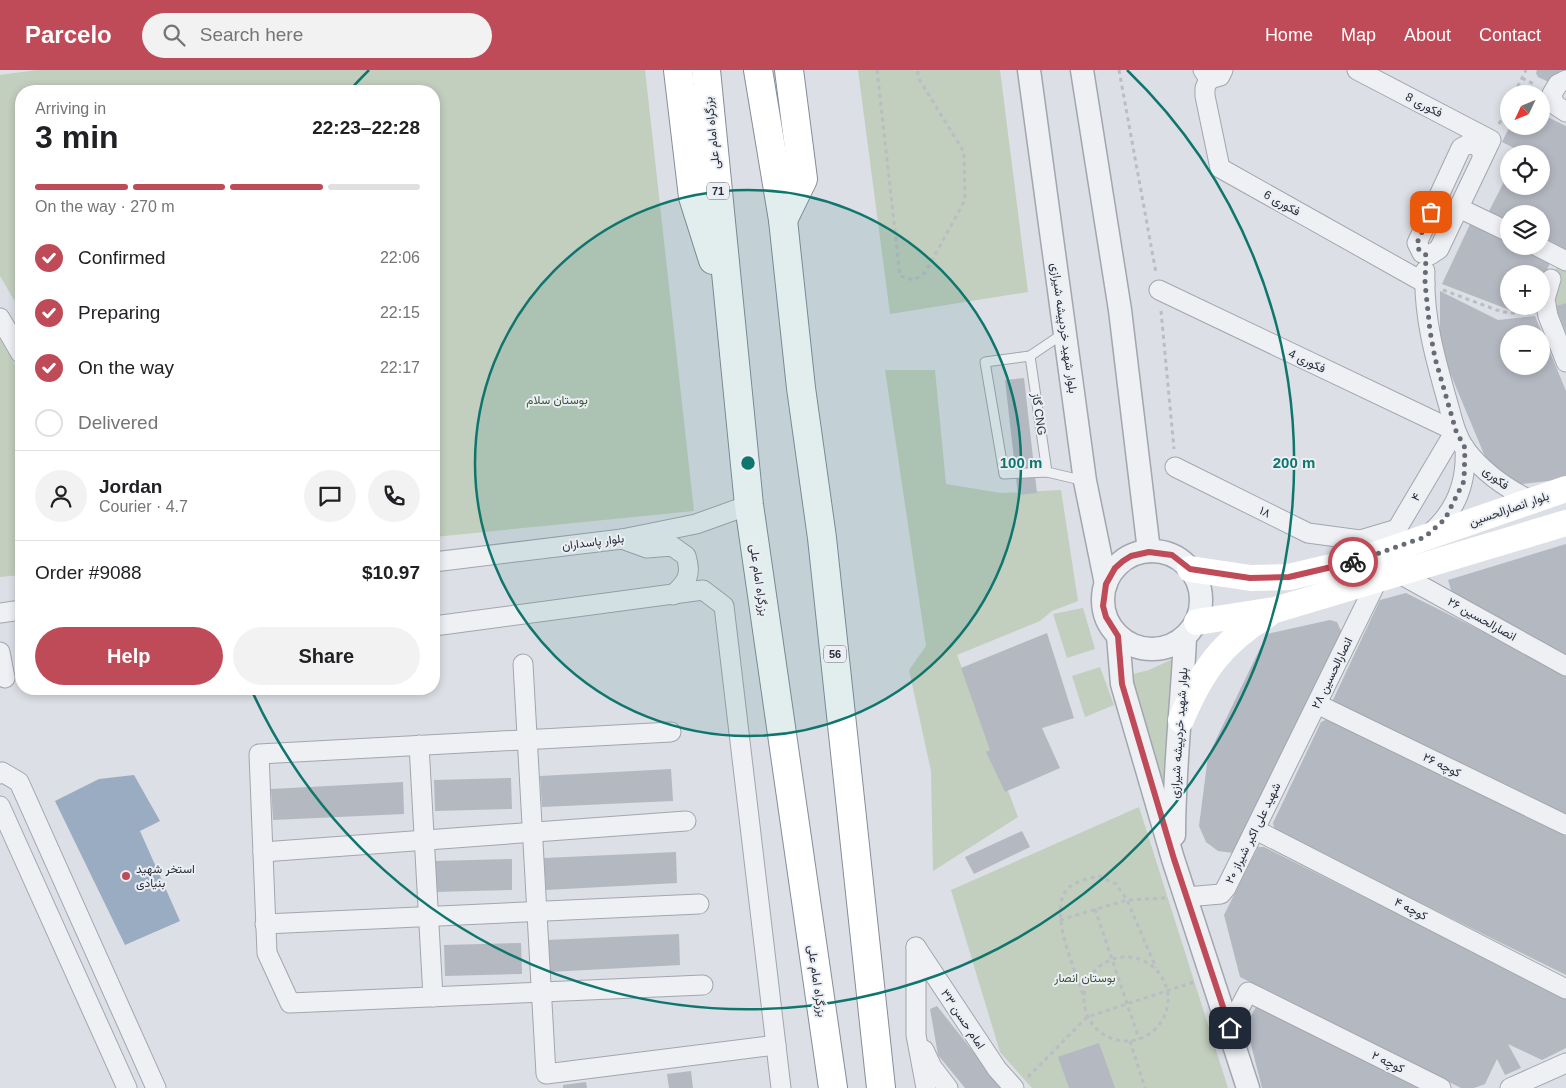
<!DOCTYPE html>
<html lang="en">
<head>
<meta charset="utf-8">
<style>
  body { margin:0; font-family:Helvetica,Vazirmatn,sans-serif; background:#f2f2f2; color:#202124; height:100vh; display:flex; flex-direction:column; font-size:19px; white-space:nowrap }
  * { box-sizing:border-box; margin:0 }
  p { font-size:16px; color:#757577 }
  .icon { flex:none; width:28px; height:28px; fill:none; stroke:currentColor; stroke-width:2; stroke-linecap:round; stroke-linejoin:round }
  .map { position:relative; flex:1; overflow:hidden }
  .sheet { position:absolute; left:15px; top:15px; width:425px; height:610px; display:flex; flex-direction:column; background:#fff; border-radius:20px; box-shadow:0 2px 8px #0003 }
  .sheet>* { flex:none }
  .needle { width:32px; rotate:226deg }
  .fabs { position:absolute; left:1500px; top:15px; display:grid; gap:10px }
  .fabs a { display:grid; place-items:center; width:50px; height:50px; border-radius:50%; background:#fff; box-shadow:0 2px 8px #0003; font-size:25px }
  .pin { position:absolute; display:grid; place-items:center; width:42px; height:42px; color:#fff; margin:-21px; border-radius:10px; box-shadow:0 2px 8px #0006 }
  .courier { position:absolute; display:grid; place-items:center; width:50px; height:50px; margin:-25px; border:4px solid #c04b58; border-radius:50%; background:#fff; color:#222; box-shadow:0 1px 6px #0007 }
  .head em { font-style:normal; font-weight:700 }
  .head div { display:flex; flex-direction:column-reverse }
  .head { display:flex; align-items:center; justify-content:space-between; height:85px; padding:0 20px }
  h1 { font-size:32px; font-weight:700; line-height:38px }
  .bar { display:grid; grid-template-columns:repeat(4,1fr); gap:8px 5px; align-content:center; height:60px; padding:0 20px }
  .bar i { height:6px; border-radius:4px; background:#e0e0e0 }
  .bar .on { background:#c04b58 }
  .bar p { grid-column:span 4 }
  .line { display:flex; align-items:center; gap:12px; padding:0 20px; border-top:1px solid #e0e0e0 }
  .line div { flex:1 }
  .round { display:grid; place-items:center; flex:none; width:52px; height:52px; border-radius:26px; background:#f2f2f2 }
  ol { padding:0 20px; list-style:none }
  li { display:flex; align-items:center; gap:15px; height:55px }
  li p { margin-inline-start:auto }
  li .icon { padding:5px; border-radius:50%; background:#c04b58; color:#fff; stroke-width:4 }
  li:last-child { color:#757577 }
  li i { width:28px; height:28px; border:2px solid #e0e0e0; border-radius:50% }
  .primary-button { display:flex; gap:10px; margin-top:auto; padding:10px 20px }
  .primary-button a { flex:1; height:58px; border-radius:30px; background:#c04b58; color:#fff; font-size:20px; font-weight:700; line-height:58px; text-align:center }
  .primary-button a+a { background:#f2f2f2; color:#202124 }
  header { display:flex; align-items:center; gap:30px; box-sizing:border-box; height:70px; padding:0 25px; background:#c04b58; color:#fff }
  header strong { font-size:24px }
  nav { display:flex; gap:28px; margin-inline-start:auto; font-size:18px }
  .search { width:350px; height:45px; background:#f2f2f2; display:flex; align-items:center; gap:12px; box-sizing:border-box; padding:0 18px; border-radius:28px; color:#757577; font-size:19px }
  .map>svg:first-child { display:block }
  .green { fill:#c2cebe }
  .water { fill:#9aacc2 }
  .building { fill:#b4b8c1; fill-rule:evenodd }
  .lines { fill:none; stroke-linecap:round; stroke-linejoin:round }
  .service-casing { stroke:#a2a6ae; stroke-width:11 }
  .minor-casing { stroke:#a2a6ae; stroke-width:21 }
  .tertiary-casing { stroke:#a2a6ae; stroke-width:25 }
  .trunk-casing { stroke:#858d9a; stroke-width:30 }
  .path { stroke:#babdc4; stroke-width:3; stroke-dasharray:4 4; stroke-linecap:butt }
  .service { stroke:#eef0f4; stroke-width:9 }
  .minor { stroke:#eef0f4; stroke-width:19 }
  .tertiary { stroke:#eef0f4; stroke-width:22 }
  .secondary { stroke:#fff; stroke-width:26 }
  .trunk { stroke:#fff; stroke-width:28 }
  .done { stroke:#666b76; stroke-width:5; stroke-dasharray:0 9 }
  .route { stroke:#c04b58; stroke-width:6 }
  .ring { fill:none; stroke:#0f766e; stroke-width:2.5 }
  .poi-dot { fill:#c04b58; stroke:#ebeef3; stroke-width:2 }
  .labels { text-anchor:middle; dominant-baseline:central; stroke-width:4; stroke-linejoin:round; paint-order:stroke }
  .shield { fill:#ebeef3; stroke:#626772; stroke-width:1 }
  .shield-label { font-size:11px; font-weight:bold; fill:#272d3a }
  .street-label { font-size:12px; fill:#272d3a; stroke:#ebeef3 }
  .park-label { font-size:12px; fill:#3b5436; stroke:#ebeef3 }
  .poi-label { font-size:12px; fill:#272d3a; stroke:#ebeef3; text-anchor:start }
  .centre { fill:#0f766e; stroke:#ebeef3; stroke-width:2.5 }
  .ring-label { font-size:15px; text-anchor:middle; font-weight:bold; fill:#0f766e; stroke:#ebeef3; stroke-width:4; stroke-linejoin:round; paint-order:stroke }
</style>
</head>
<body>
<header>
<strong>Parcelo</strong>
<div class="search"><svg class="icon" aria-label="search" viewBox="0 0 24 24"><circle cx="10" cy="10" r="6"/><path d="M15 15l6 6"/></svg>Search here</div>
<nav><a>Home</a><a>Map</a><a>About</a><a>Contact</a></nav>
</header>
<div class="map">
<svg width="1566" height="1018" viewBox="0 0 1566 1018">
  <rect width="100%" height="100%" fill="#dcdfe5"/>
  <g class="green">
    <path d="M 37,0 L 645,0 L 694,441 L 434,467 L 434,21 L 21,21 L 21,242 L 0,206 L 0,5 Z"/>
    <path d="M 858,0 L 1000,0 L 1028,222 L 890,244 Z"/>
    <path d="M 1559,192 L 1566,195 L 1566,233 L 1555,236 L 1550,213 Z"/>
    <path d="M 0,269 L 21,305 L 21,505 L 0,507 Z"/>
    <path d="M 885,300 L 935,300 L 946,414 L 1001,423 L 1061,420 L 1078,531 L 1052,541 L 1040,551 L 957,585 L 1018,747 L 933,801 L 931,701 L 909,600 L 926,576 Z"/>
    <path d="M 1083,538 L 1095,579 L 1067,588 L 1053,544 Z"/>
    <path d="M 1179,586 L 1179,600 L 1164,709 L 1156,701 L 1129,605 L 1149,600 Z"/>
    <path d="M 1100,597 L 1114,635 L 1085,647 L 1072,606 Z"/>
    <path d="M 1139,737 L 1228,1018 L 1032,1018 L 1000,982 L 951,820 Z"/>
  </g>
  <path class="water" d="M 134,705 L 160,751 L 140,761 L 180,851 L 125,875 L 55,731 L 99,709 Z"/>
  <g class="building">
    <path d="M 1537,0 L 1566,0 L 1566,3 L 1561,0 L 1551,13 L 1538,7 L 1536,3 Z"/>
    <path d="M 1541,44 L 1566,56 L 1566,185 L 1541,173 L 1541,144 L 1509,144 L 1509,158 L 1486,147 L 1509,102 L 1509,116 L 1541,116 L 1541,84 L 1518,84 L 1520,81 L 1502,72 L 1510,56 L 1541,56 Z"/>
    <path d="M 1472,150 L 1509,168 L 1509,176 L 1526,176 L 1552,189 L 1541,212 L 1541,204 L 1509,204 L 1509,236 L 1530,236 L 1528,241 L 1520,244 L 1442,214 Z"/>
    <path d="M 1440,221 L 1498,250 L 1535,246 L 1566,321 L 1566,409 L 1514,415 L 1486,389 L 1446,293 L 1440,265 ZM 1509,264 L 1541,264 L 1541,296 L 1509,296 Z"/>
    <path d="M 1566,233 L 1566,263 L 1555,236 Z"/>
    <path d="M 1024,308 L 1037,423 L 1018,425 L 1005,310 Z"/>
    <path d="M 1566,474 L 1566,584 L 1558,585 L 1454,530 L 1448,510 Z"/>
    <path d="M 1406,523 L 1566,603 L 1566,748 L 1332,632 L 1380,530 Z"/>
    <path d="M 1330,550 L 1337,552 L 1342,563 L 1233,783 L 1218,781 L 1206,772 L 1199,756 L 1208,686 L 1267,564 Z"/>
    <path d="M 1047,563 L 1074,648 L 1042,658 L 1060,698 L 1005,722 L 986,682 L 990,680 L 961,598 Z"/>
    <path d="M 1330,648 L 1566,766 L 1566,905 L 1275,761 L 1273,753 L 1321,652 Z"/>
    <path d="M 671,699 L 673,731 L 542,737 L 540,706 Z"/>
    <path d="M 511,708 L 512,739 L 435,741 L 434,710 Z"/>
    <path d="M 403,712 L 404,744 L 273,750 L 271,719 Z"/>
    <path d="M 1022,761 L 1030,777 L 974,804 L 965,787 Z"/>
    <path d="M 1258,777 L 1264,777 L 1566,928 L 1566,978 L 1542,990 L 1508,974 L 1521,998 L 1505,1005 L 1497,989 L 1485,1014 L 1474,1018 L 1461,1018 L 1240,907 L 1224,845 Z"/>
    <path d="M 676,782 L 677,813 L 546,820 L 544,788 Z"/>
    <path d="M 512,789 L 512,820 L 435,822 L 434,791 Z"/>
    <path d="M 679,864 L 680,895 L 549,902 L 547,870 Z"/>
    <path d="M 521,873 L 522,904 L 445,906 L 444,875 Z"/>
    <path d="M 937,936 L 1002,1018 L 965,1018 L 938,985 L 930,939 Z"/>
    <path d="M 1256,937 L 1425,1018 L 1262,1018 L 1246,955 Z"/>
    <path d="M 1099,973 L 1115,1018 L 1069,1018 L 1058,987 Z"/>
    <path d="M 691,1001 L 693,1018 L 669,1018 L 667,1004 Z"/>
    <path d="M 586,1012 L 587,1018 L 563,1018 L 563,1015 Z"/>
  </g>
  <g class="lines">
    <g class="service-casing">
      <g id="service">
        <path d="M 1064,263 L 1030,286 L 985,292 L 1004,404 L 1047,402 L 1085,411"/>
        <path d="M 1030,286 L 1047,402"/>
      </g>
    </g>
    <g class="minor-casing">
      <g id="minor">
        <path d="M 1203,0 L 1209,9 L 1220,6 L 1223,0"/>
        <path d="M 1357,0 L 1491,70 L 1439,179 L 1430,185 L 1422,183 L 1417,173 L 1461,78 L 1468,74 L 1476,75 L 1482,81 L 1482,89"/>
        <path d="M 1209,9 L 1205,18 L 1205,26 L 1220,98 L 1425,213"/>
        <path d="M 1566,10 L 1558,14 L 1552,24 L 1554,34 L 1566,42"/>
        <path d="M 1459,138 L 1509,162"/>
        <path d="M 1537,176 L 1566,191"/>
        <path d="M 1425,201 C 1423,245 1435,288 1447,330 C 1452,347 1455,365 1466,380 C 1484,403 1505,418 1532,431"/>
        <path d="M 1551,209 L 1545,229 L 1548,246 L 1566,292"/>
        <path d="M 1159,220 L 1455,361 L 1397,459 L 1360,470 L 1308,463 L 1175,397"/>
        <path d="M 0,248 L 21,284"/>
        <path d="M 1428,465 C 1455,443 1467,413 1465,378"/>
        <path d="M 622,469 L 647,478 L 672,476 L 686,486 C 692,505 687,512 673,525"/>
        <path d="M 434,492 L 622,469 L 696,454 L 749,435"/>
        <path d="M 1398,503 L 1566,596"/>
        <path d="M 0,543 L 21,540"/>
        <path d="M 434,556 L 703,520 L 724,536 L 781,1018"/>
        <path d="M 0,582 L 5,608"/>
        <path d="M 523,594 L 546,1004 L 776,975"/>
        <path d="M 1317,634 L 1566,755"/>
        <path d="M 671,662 L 259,684 L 267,883 L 290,933 L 703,915"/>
        <path d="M 419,675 L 433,927"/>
        <path d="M 0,704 L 2,702 L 19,712 L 156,1018"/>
        <path d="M 0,736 L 127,1018"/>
        <path d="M 1256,760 L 1566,919"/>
        <path d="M 263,782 L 686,751"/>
        <path d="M 1186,827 L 1221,824 L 1226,818 L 1378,509"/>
        <path d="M 265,854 L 699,834"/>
        <path d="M 916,877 L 997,999 L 1014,1018"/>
        <path d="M 916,877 L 916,965 L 926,1018"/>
        <path d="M 1229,958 L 1248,922 L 1441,1018"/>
        <path d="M 924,980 L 932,997 L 948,1018"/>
        <path d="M 1510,1018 L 1566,993"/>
      </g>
    </g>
    <g class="tertiary-casing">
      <g id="tertiary">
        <path d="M 1029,0 L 1085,411 L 1106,514"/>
        <path d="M 1082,0 L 1120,240 L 1149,481"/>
        <circle cx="1152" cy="530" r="49"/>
        <path d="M 1118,566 L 1122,614 L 1173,789 L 1248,1018"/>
        <path d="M 1174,765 C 1174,699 1182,634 1185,568"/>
      </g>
    </g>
    <g class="trunk-casing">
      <g id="trunk">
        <path d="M 678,0 L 693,127 L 713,190"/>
        <path d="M 706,0 L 749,435 L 833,1018"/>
        <path d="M 758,0 L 783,150 L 801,318 L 822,468 L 881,1018"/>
        <path d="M 783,150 L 803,109 L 789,0"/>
      </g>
    </g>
    <g class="path">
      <path d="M 877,0 L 900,206 L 914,210 L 925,203 L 965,130 L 964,82 L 919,9 L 917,0"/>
      <path d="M 1119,0 L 1156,203"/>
      <path d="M 1522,8 L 1536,15"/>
      <path d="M 1514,24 L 1526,0"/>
      <path d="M 1499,54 L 1509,35"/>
      <path d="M 1443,220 L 1502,242 L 1530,244"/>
      <path d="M 1161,241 L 1174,379"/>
      <path d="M 1095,839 L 1139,969"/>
      <path d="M 1060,850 L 1127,830 L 1166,828"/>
      <circle cx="1126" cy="929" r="42"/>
      <path d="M 1083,924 C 1075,898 1042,831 1074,814 C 1081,810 1091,808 1099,806 L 1116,814 L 1127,830 L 1156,898"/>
      <path d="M 1130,971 L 1145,1018"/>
      <path d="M 1028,1007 L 1087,947 L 1194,912"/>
    </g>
    <use href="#service" class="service"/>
    <use href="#minor" class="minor"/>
    <use href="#tertiary" class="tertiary"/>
    <g class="secondary">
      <path d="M 1190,499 L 1251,508 L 1289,507 L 1357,491 L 1566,419"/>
      <path d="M 1197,552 L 1275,540 L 1566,453"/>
      <path d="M 1181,650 C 1201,602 1222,572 1267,545"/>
    </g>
    <use href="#trunk" class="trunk"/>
  </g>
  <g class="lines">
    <path class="done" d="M 1353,492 L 1425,467 L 1445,449 L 1464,411 L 1465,378 L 1456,361 L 1435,288 L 1430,261 L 1425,213 L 1426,185 L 1419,180 L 1417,173 L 1431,142"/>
    <path class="route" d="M 1230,958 L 1174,789 L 1122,614 L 1118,566 L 1106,547 L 1103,536 L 1106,514 L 1115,498 L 1123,491 L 1131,486 L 1149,482 L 1172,485 L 1190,499 L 1250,508 L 1289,507 L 1353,492"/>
  </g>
  <circle cx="748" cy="393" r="273" fill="#0f766e" fill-opacity=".12"/>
  <g class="ring">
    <circle cx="748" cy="393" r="273"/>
    <path d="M349 21A546 546 0 0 1 369 0M1127 0A546 546 0 1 1 251 619"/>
  </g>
  <circle class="poi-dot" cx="126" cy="806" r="5"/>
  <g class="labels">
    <g class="shield">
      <rect x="707" y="112.5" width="22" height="17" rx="4"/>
      <rect x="824" y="575.5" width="22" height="17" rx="4"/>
    </g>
    <g class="shield-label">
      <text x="718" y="121">71</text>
      <text x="835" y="584">56</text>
    </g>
    <g class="street-label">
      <text transform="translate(1424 35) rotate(27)">فکوری 8</text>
      <text transform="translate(712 63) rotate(-96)">بزرگراه امام علی</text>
      <text transform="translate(1282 133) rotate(29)">فکوری 6</text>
      <text transform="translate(1064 258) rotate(82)">بلوار شهید خردپیشه شیرازی</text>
      <text transform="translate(1307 291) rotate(25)">فکوری 4</text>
      <text transform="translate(1039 344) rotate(82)">گاز CNG</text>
      <text transform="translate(1496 408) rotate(38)">فکوری</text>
      <text transform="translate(1416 427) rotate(-59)">۴</text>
      <text transform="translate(1509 439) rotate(-19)">بلوار انصارالحسین</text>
      <text transform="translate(1265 442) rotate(26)">۱۸</text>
      <text transform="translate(593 472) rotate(-7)">بلوار پاسداران</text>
      <text transform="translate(759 510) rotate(82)">بزرگراه امام علی</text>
      <text transform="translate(1482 549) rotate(29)">انصارالحسین ۲۶</text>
      <text transform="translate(1332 603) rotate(-64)">انصارالحسین ۲۸</text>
      <text transform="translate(1179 663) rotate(-86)">بلوار شهید خردپیشه شیرازی</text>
      <text transform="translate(1442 695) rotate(26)">کوچه ۲۶</text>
      <text transform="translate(1253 763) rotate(-64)">شهید علی اکبر شیراز ۲۰</text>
      <text transform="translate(1411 839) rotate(27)">کوچه ۴</text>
      <text transform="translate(817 911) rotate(82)">بزرگراه امام علی</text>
      <text transform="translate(963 949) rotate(56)">امام حسن ۳۳</text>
      <text transform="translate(1388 992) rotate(26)">کوچه ۲</text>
    </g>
    <g class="park-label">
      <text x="557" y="330">بوستان سلام</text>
      <text x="1085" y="908">بوستان انصار</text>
    </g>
    <g class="poi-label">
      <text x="136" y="799">استخر شهید<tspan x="136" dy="14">بنیادی</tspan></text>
    </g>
  </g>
  <circle cx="748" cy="393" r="8" class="centre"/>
  <g class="ring-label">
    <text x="1021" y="398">100 m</text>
    <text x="1294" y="398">200 m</text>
  </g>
</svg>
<div class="fabs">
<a><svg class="needle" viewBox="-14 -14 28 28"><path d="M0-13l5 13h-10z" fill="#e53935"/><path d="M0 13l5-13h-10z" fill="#757577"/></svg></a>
<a><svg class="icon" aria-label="locate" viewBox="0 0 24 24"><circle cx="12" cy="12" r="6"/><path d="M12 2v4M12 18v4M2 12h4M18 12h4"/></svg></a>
<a><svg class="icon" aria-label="layers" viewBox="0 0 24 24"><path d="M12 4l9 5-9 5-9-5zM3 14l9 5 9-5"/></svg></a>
<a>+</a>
<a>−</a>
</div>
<div class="pin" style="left:1431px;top:142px;background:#ea580c"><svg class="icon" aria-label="bag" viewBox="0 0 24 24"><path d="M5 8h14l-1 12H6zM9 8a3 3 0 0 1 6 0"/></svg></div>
<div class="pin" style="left:1230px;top:958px;background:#1f2937"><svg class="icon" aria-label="home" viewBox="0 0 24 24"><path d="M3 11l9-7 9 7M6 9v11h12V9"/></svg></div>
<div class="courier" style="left:1353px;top:492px"><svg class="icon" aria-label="bike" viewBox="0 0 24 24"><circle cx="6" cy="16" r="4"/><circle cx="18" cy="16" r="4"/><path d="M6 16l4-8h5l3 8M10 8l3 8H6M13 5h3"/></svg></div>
<section class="sheet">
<div class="head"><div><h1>3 min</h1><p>Arriving in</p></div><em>22:23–22:28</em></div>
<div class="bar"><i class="on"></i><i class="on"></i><i class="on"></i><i></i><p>On the way · 270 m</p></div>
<ol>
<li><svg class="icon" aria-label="check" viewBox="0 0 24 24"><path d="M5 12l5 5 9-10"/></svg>Confirmed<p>22:06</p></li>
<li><svg class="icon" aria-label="check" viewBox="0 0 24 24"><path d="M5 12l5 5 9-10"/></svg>Preparing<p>22:15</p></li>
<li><svg class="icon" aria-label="check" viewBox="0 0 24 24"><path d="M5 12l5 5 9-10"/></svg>On the way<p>22:17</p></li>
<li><i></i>Delivered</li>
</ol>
<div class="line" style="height:90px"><a class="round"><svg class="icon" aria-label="person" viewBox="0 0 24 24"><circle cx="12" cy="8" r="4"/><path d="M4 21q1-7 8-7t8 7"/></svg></a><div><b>Jordan</b><p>Courier · 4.7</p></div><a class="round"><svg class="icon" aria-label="chat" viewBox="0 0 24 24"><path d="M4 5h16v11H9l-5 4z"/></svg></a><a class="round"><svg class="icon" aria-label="phone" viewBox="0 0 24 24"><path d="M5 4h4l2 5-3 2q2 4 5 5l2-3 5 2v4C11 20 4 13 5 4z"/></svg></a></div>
<div class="line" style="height:65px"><div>Order #9088</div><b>$10.97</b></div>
<div class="primary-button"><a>Help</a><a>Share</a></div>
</section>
</div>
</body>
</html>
